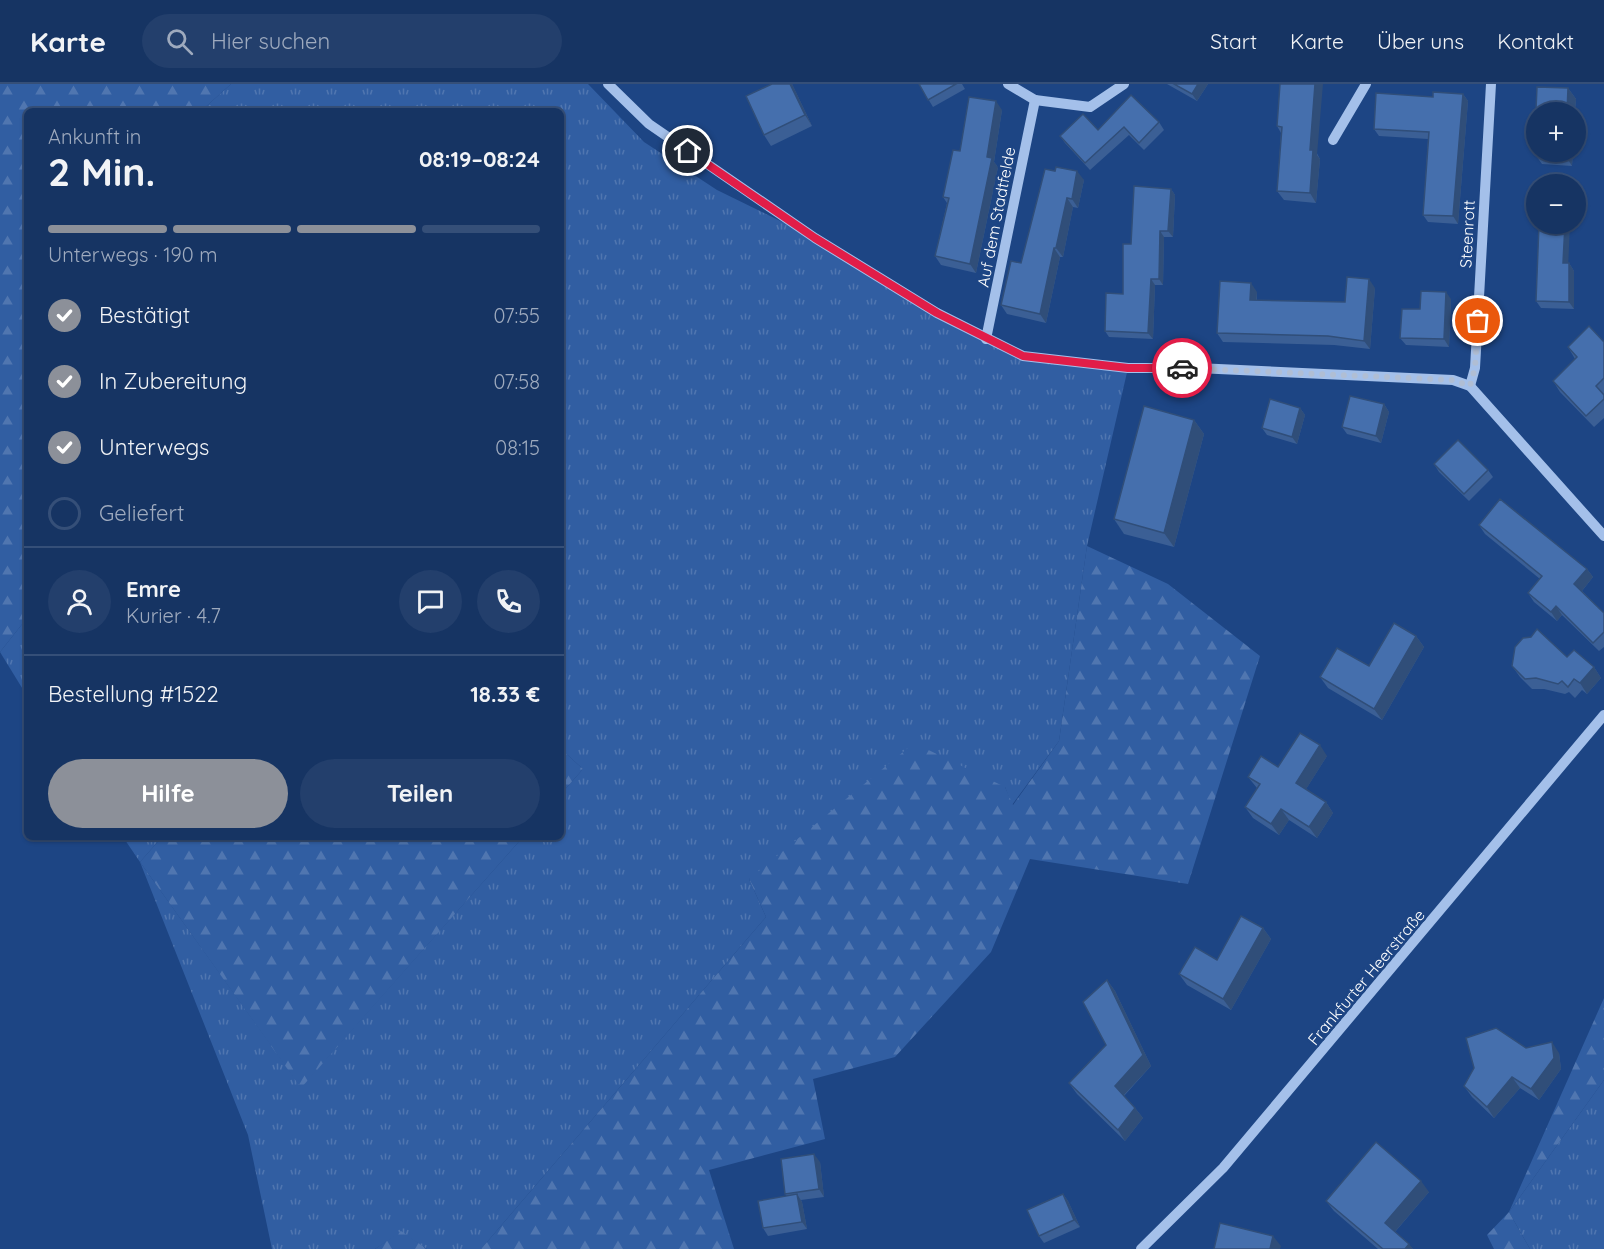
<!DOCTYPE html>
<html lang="de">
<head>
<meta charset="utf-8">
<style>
  body { margin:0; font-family:Quicksand,sans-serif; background:#233f6c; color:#f1f3f6; height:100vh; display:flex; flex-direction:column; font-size:22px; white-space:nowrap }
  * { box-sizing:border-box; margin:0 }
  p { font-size:20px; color:#9eaabe }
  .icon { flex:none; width:33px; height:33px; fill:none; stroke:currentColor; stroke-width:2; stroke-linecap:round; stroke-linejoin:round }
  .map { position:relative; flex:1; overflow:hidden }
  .drawer { position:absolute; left:24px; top:24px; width:540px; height:732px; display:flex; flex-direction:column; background:#163463; border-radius:9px; box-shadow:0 2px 4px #0004,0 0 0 2px #354f78 }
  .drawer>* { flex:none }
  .controls { position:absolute; left:1526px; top:18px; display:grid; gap:12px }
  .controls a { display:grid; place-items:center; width:60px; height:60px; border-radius:50%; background:#163463; box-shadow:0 2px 4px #0004,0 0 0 2px #354f78; font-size:30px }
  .pin { position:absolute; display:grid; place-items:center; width:51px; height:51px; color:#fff; margin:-26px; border:3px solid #fff; border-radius:50%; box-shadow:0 2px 6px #0007 }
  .courier { position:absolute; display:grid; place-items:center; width:60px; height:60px; margin:-30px; border:4px solid #e11d48; border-radius:50%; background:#fff; color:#222; box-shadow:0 2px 8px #0007 }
  .head em { font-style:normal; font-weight:800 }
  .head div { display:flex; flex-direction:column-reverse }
  .head { display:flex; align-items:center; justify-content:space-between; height:102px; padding:0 24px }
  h1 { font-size:39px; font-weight:800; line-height:45px }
  .bar { display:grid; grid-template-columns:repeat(4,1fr); gap:9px 6px; align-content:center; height:72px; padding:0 24px }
  .bar i { height:8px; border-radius:4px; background:#354f78 }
  .bar .selected { background:#8c9099 }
  .bar p { grid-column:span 4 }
  .line { display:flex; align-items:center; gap:15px; padding:0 24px; border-top:2px solid #354f78 }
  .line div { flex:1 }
  .round { display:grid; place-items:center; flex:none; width:63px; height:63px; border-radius:32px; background:#233f6c }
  ol { padding:0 24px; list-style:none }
  li { display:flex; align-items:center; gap:18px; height:66px }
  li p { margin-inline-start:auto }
  li .icon { padding:6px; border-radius:50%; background:#8c9099; color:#fff; stroke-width:4 }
  li:last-child { color:#9eaabe }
  li i { width:33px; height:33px; border:3px solid #354f78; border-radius:50% }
  .button { display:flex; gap:12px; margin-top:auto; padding:12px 24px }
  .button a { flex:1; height:69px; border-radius:36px; background:#8c9099; color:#fff; font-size:24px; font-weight:800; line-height:69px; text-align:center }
  .button a+a { background:#233f6c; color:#f1f3f6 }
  header { display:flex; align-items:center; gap:36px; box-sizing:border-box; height:84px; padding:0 30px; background:#163463; border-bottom:2px solid #354f78 }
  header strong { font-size:28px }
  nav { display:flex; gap:33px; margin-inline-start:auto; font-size:21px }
  .search { width:420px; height:54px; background:#233f6c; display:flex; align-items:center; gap:15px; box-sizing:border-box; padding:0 21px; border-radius:33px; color:#9eaabe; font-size:22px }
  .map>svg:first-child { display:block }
  .grass { fill:url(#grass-tufts) }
  .forest { fill:url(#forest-firs) }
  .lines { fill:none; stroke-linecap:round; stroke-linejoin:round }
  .minor { stroke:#a4c0ea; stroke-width:10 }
  .wall { fill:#3b5f95 }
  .shaded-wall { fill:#304e79 }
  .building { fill:#456fad; stroke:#304e79; stroke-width:1.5 }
  .done { stroke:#b0bed4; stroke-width:6; stroke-dasharray:0 10.8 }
  .route { stroke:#e11d48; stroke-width:8 }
  .labels { text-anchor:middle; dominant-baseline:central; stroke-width:5; stroke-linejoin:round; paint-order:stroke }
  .street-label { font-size:16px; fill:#fff; stroke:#1d4584 }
</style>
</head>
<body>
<header>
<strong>Karte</strong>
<div class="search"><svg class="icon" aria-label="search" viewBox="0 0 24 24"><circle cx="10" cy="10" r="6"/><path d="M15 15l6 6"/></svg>Hier suchen</div>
<nav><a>Start</a><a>Karte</a><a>Über uns</a><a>Kontakt</a></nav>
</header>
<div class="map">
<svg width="1604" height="1165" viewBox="0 0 1604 1165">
  <defs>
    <pattern id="grass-tufts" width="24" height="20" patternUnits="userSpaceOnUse" patternTransform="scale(1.5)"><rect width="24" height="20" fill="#315ea2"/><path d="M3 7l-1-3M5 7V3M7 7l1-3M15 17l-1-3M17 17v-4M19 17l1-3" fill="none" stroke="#5076b0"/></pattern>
    <pattern id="forest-firs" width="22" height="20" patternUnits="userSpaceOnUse" patternTransform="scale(1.5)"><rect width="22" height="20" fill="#315ea2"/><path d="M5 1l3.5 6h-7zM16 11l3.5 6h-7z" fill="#5076b0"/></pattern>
  </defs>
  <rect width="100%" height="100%" fill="#1d4584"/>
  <g class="grass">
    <path d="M 231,0 L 588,0 L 644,58 L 717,106 L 815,154 L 1023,272 L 1128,284 L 1087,462 L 1059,657 L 1012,721 L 1005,703 L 749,795 L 766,833 L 481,1165 L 427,1165 L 401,1148 L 375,1165 L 272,1165 L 248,1051 L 140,778 L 123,753 L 162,753 L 140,778 L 301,1003 L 523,753 L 561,753 L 561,710 L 583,685 L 561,665 L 561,27 L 201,27 Z"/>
    <path d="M 27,534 L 27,612 L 0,568 Z"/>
    <path d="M 1604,996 L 1604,1165 L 1530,1165 L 1509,1128 Z"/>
  </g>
  <g class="forest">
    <path d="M 0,0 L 231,0 L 201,27 L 27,27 L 27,534 L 0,568 Z"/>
    <path d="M 1087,462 L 1168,500 L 1260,572 L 1188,800 L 1030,775 L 991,868 L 895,973 L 813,995 L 825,1055 L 709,1086 L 734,1165 L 481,1165 L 766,833 L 749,795 L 914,659 L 1005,703 L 1013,721 L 1059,657 Z"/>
    <path d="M 561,665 L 583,685 L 561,710 Z"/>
    <path d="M 162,753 L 523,753 L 301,1004 L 140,778 Z"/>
    <path d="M 1604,914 L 1604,996 L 1509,1128 L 1530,1165 L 1494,1165 L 1487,1151 L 1509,1128 Z"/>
    <path d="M 401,1147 L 427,1165 L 375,1165 Z"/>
  </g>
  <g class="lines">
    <g class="minor">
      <path d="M 608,0 L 649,40 L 815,154 L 937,229 L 1023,272 L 1128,284 L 1197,284 L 1453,296 L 1470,302 L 1604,452"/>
      <path d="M 1008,0 L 1035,16 L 1090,23 L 1124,0"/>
      <path d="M 1333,56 L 1366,0"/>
      <path d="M 986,255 L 1035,16"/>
      <path d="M 1470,302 L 1475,284 L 1491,0"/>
      <path d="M 1141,1165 L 1223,1084 L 1604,631"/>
    </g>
  </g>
  <g class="wall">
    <path d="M 772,0 L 792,0 L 812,42 L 771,62 L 764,51 Z"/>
    <path d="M 919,0 L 962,0 L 965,5 L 933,23 Z"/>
    <path d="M 1167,0 L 1208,0 L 1197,17 Z"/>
    <path d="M 1280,0 L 1320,75 L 1316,119 L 1284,116 L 1277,107 L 1281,49 L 1277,42 Z"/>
    <path d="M 1537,3 L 1568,4 L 1576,15 L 1575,28 L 1536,28 L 1536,68 L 1573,68 L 1572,82 L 1542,80 L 1534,69 Z"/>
    <path d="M 1463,10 L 1468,17 L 1458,140 L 1428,138 L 1423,131 L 1428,55 L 1379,52 L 1374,45 L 1433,13 Z"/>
    <path d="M 1002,26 L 994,78 L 998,83 L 976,189 L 941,181 L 935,172 L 947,119 L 943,113 L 960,67 Z"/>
    <path d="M 1159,38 L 1164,46 L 1144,66 L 1129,51 L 1090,86 L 1065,59 L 1060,52 Z"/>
    <path d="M 1045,85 L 1084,96 L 1078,124 L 1073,123 L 1063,173 L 1060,173 L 1046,239 L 1007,230 L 1001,221 L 1021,179 Z"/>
    <path d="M 1171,105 L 1175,111 L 1173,153 L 1164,153 L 1163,201 L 1155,201 L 1153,255 L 1109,253 L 1105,247 L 1123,210 L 1131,160 Z"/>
    <path d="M 1568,179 L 1569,179 L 1574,187 L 1574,225 L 1541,224 L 1536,217 Z"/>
    <path d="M 1375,204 L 1370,265 L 1334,261 L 1223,258 L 1217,249 L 1257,208 L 1257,216 L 1345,218 Z"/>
    <path d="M 1451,215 L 1449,263 L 1406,261 L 1400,254 L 1420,225 Z"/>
    <path d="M 1604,258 L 1604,334 L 1594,343 L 1560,308 L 1553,297 L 1575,275 L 1568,263 Z"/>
    <path d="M 1384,320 L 1389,328 L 1381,359 L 1347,350 L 1342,343 Z"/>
    <path d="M 1300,324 L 1305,331 L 1297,360 L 1267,351 L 1262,344 Z"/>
    <path d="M 1194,336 L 1204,350 L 1174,463 L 1124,450 L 1114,435 Z"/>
    <path d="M 1434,380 L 1488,386 L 1493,393 L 1469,417 L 1439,388 Z"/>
    <path d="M 1479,441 L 1587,485 L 1593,493 L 1582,507 L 1604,529 L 1604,563 L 1599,567 L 1562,531 L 1557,537 L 1534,518 L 1528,509 L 1540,495 L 1485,450 Z"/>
    <path d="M 1416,552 L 1424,563 L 1382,636 L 1328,604 L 1320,593 L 1369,582 Z"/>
    <path d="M 1567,573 L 1594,583 L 1601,594 L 1587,610 L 1582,606 L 1575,614 L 1569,608 L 1565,610 L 1544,605 L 1532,605 L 1520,593 L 1512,582 Z"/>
    <path d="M 1327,672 L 1306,705 L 1326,718 L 1333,729 L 1317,754 L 1289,736 L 1279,751 L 1253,734 L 1245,723 L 1257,704 L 1248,693 L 1278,683 Z"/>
    <path d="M 1263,844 L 1271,855 L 1231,926 L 1187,901 L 1179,890 L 1217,876 Z"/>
    <path d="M 1107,896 L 1115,907 L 1151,982 L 1124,1012 L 1135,1024 L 1143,1034 L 1125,1057 L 1077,1010 L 1069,999 L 1106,961 Z"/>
    <path d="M 1526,964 L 1559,969 L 1561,985 L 1539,1016 L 1520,1004 L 1494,1034 L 1472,1013 L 1464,1002 Z"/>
    <path d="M 820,1078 L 824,1113 L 801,1116 L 802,1118 L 807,1145 L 768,1152 L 763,1144 L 787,1112 L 785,1110 Z"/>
    <path d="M 1429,1108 L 1395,1148 L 1413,1165 L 1378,1165 L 1334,1127 L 1326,1117 Z"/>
    <path d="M 1063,1110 L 1068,1117 L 1080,1143 L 1044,1159 L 1039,1152 Z"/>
  </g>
  <g class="shaded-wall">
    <path d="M 790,0 L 792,0 L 794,4 L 812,42 L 805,31 Z"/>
    <path d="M 1198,0 L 1208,0 L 1197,17 L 1192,10 Z"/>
    <path d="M 1315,0 L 1323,0 L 1317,71 L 1320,75 L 1316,119 L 1310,109 L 1310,66 Z"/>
    <path d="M 1568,4 L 1576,15 L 1575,28 L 1567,28 Z"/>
    <path d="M 1463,10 L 1468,17 L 1458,140 L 1453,132 Z"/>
    <path d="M 996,17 L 1002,26 L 994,78 L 998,83 L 976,189 L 970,180 Z"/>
    <path d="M 1565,68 L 1573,68 L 1572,82 L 1565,71 Z"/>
    <path d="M 1077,87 L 1084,96 L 1078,124 L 1072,115 Z"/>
    <path d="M 1171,105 L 1175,111 L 1173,153 L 1168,147 Z"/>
    <path d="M 1067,114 L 1073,123 L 1063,173 L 1056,164 Z"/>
    <path d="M 1565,140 L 1570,140 L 1568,186 L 1563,179 Z"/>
    <path d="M 1160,147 L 1164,153 L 1163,201 L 1159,195 Z"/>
    <path d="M 1054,164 L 1060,173 L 1046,239 L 1040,230 Z"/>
    <path d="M 1569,179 L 1574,187 L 1574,225 L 1569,218 Z"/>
    <path d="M 1151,195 L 1155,201 L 1153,255 L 1148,249 Z"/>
    <path d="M 1369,195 L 1375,204 L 1370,265 L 1364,257 Z"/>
    <path d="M 1251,199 L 1257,208 L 1256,224 L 1250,216 Z"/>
    <path d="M 1446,208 L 1451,215 L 1449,263 L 1444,255 Z"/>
    <path d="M 1384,320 L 1389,328 L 1381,359 L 1376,352 Z"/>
    <path d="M 1300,324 L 1305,331 L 1297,360 L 1292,353 Z"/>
    <path d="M 1194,336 L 1204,350 L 1174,463 L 1164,449 Z"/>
    <path d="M 1587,485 L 1593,493 L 1581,508 L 1574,500 Z"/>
    <path d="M 1556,522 L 1562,531 L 1557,537 L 1551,528 Z"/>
    <path d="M 1416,552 L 1424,563 L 1382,636 L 1374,625 Z"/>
    <path d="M 1594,583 L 1601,594 L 1587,610 L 1580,599 Z"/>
    <path d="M 1320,661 L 1327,672 L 1303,710 L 1296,699 Z"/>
    <path d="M 1326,718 L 1333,729 L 1317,754 L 1309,743 Z"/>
    <path d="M 1281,725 L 1289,736 L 1279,751 L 1271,740 Z"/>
    <path d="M 1263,844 L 1271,855 L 1231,926 L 1223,915 Z"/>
    <path d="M 1107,896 L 1115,907 L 1151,982 L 1122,1013 L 1115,1002 Z"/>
    <path d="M 1552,958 L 1559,969 L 1561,985 L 1539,1016 L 1531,1005 Z"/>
    <path d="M 1512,993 L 1520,1004 L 1494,1034 L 1487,1023 Z"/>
    <path d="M 1135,1024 L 1143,1034 L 1125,1057 L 1118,1046 Z"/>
    <path d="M 814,1070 L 820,1078 L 824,1113 L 819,1105 Z"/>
    <path d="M 1421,1097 L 1429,1108 L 1393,1150 L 1385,1139 Z"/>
    <path d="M 797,1110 L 802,1118 L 807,1145 L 802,1138 Z"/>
    <path d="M 1063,1110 L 1068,1117 L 1080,1143 L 1074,1136 Z"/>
    <path d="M 1273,1152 L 1281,1162 L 1280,1165 L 1270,1165 Z"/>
    <path d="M 1409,1160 L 1413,1165 L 1405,1165 Z"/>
  </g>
  <g class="building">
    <path d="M 772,0 L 790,0 L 805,31 L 764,51 L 746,12 Z"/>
    <path d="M 919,0 L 956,0 L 928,16 Z"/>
    <path d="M 1174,0 L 1198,0 L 1192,10 Z"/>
    <path d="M 1280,0 L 1315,0 L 1310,66 L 1313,66 L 1310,109 L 1277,107 L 1282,43 L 1277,42 Z"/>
    <path d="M 1537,3 L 1568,4 L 1567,28 L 1536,28 L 1536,68 L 1565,68 L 1565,71 L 1534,69 Z"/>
    <path d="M 1433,8 L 1463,10 L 1453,132 L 1423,131 L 1429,48 L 1374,45 L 1376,9 L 1433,13 Z"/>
    <path d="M 1131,11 L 1159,38 L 1139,59 L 1124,43 L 1085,79 L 1060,52 L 1083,30 L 1098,46 Z"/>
    <path d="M 969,13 L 996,17 L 987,73 L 992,74 L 970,180 L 935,172 L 949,114 L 943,113 L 953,66 L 960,67 Z"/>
    <path d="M 1056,83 L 1077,87 L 1072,115 L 1067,114 L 1056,164 L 1054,164 L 1040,230 L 1001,221 L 1011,177 L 1021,179 L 1045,85 L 1055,87 Z"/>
    <path d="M 1134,102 L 1171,105 L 1168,147 L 1160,147 L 1159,195 L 1151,195 L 1148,249 L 1105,247 L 1106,209 L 1123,210 L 1123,160 L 1131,160 Z"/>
    <path d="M 1539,140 L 1565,140 L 1563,179 L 1569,179 L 1569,218 L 1536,217 Z"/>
    <path d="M 1347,193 L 1369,195 L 1364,257 L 1328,252 L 1217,249 L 1220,197 L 1251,199 L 1250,216 L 1345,218 Z"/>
    <path d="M 1421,207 L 1446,208 L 1444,255 L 1400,254 L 1402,225 L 1420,225 Z"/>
    <path d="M 1589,242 L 1604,258 L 1604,294 L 1596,302 L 1604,311 L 1604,315 L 1586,332 L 1553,297 L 1577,273 L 1568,263 Z"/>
    <path d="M 1350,312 L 1384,320 L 1376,352 L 1342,343 Z"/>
    <path d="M 1270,315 L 1300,324 L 1292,353 L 1262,344 Z"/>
    <path d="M 1144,322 L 1194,336 L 1164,449 L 1114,435 Z"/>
    <path d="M 1458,356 L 1488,386 L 1464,410 L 1434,380 Z"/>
    <path d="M 1500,415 L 1587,485 L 1574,500 L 1604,529 L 1604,548 L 1593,559 L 1556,522 L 1551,528 L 1528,509 L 1542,492 L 1479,441 Z"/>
    <path d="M 1394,539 L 1416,552 L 1374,625 L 1320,593 L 1337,564 L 1369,582 Z"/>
    <path d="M 1537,545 L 1567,573 L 1574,566 L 1594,583 L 1580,599 L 1574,595 L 1568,603 L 1562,597 L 1558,600 L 1536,594 L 1525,595 L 1512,582 L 1515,563 L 1523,554 L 1531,553 Z"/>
    <path d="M 1300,649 L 1320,661 L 1296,699 L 1326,718 L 1309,743 L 1281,725 L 1271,740 L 1245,723 L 1260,700 L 1248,693 L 1261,672 L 1278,683 Z"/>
    <path d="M 1241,832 L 1263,844 L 1223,915 L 1179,890 L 1195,863 L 1217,876 Z"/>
    <path d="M 1107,896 L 1143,971 L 1115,1002 L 1135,1024 L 1118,1046 L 1069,999 L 1106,961 L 1083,918 Z"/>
    <path d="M 1496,944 L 1526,964 L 1552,958 L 1554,974 L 1531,1005 L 1512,993 L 1487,1023 L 1464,1002 L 1474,984 L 1466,954 Z"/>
    <path d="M 1376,1058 L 1421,1097 L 1385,1139 L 1409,1160 L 1405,1165 L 1383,1165 L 1326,1117 Z"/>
    <path d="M 814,1070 L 819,1105 L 785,1110 L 781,1075 Z"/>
    <path d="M 797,1110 L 802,1138 L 763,1144 L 758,1117 Z"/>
    <path d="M 1063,1110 L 1074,1136 L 1039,1152 L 1027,1126 Z"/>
    <path d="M 1220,1139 L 1273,1152 L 1270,1165 L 1214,1165 Z"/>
  </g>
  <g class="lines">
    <path class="done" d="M 1182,284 L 1453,296 L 1470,302 L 1475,284 L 1478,237"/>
    <path class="route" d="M 688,67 L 815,154 L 937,229 L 1023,272 L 1128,284 L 1182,284"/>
  </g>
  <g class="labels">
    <g class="street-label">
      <text transform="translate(996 133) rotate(-79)">Auf dem Stadtfelde</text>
      <text transform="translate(1467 150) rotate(-87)">Steenrott</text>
      <text transform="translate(1366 893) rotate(-50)">Frankfurter Heerstraße</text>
    </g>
  </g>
</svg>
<div class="controls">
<a>+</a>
<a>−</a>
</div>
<div class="pin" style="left:1478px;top:237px;background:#ea580c"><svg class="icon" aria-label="bag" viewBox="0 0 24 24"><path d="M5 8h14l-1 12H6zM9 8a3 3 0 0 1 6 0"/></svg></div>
<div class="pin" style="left:688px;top:67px;background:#1f2937"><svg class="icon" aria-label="home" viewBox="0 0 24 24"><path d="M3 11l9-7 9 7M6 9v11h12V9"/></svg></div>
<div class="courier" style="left:1182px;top:284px"><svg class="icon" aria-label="car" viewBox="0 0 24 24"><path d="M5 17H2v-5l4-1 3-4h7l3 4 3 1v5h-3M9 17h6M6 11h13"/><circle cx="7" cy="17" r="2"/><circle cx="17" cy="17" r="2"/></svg></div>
<section class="drawer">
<div class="head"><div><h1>2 Min.</h1><p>Ankunft in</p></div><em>08:19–08:24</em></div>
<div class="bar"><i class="selected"></i><i class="selected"></i><i class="selected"></i><i></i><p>Unterwegs · 190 m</p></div>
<ol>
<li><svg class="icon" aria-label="check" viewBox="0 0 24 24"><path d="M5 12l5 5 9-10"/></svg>Bestätigt<p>07:55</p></li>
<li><svg class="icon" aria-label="check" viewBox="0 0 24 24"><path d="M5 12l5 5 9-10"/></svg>In Zubereitung<p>07:58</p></li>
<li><svg class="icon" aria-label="check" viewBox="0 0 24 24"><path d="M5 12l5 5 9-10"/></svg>Unterwegs<p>08:15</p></li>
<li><i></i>Geliefert</li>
</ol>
<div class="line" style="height:108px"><a class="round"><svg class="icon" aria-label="person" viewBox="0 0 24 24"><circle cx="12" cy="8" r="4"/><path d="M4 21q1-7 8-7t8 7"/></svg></a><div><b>Emre</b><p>Kurier · 4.7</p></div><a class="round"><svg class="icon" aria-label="chat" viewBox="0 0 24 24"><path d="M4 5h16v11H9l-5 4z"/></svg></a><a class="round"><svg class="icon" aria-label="phone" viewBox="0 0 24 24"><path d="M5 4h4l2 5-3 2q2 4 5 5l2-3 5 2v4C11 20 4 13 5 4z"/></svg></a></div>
<div class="line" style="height:78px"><div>Bestellung #1522</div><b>18.33 €</b></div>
<div class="button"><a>Hilfe</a><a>Teilen</a></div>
</section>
</div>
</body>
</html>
